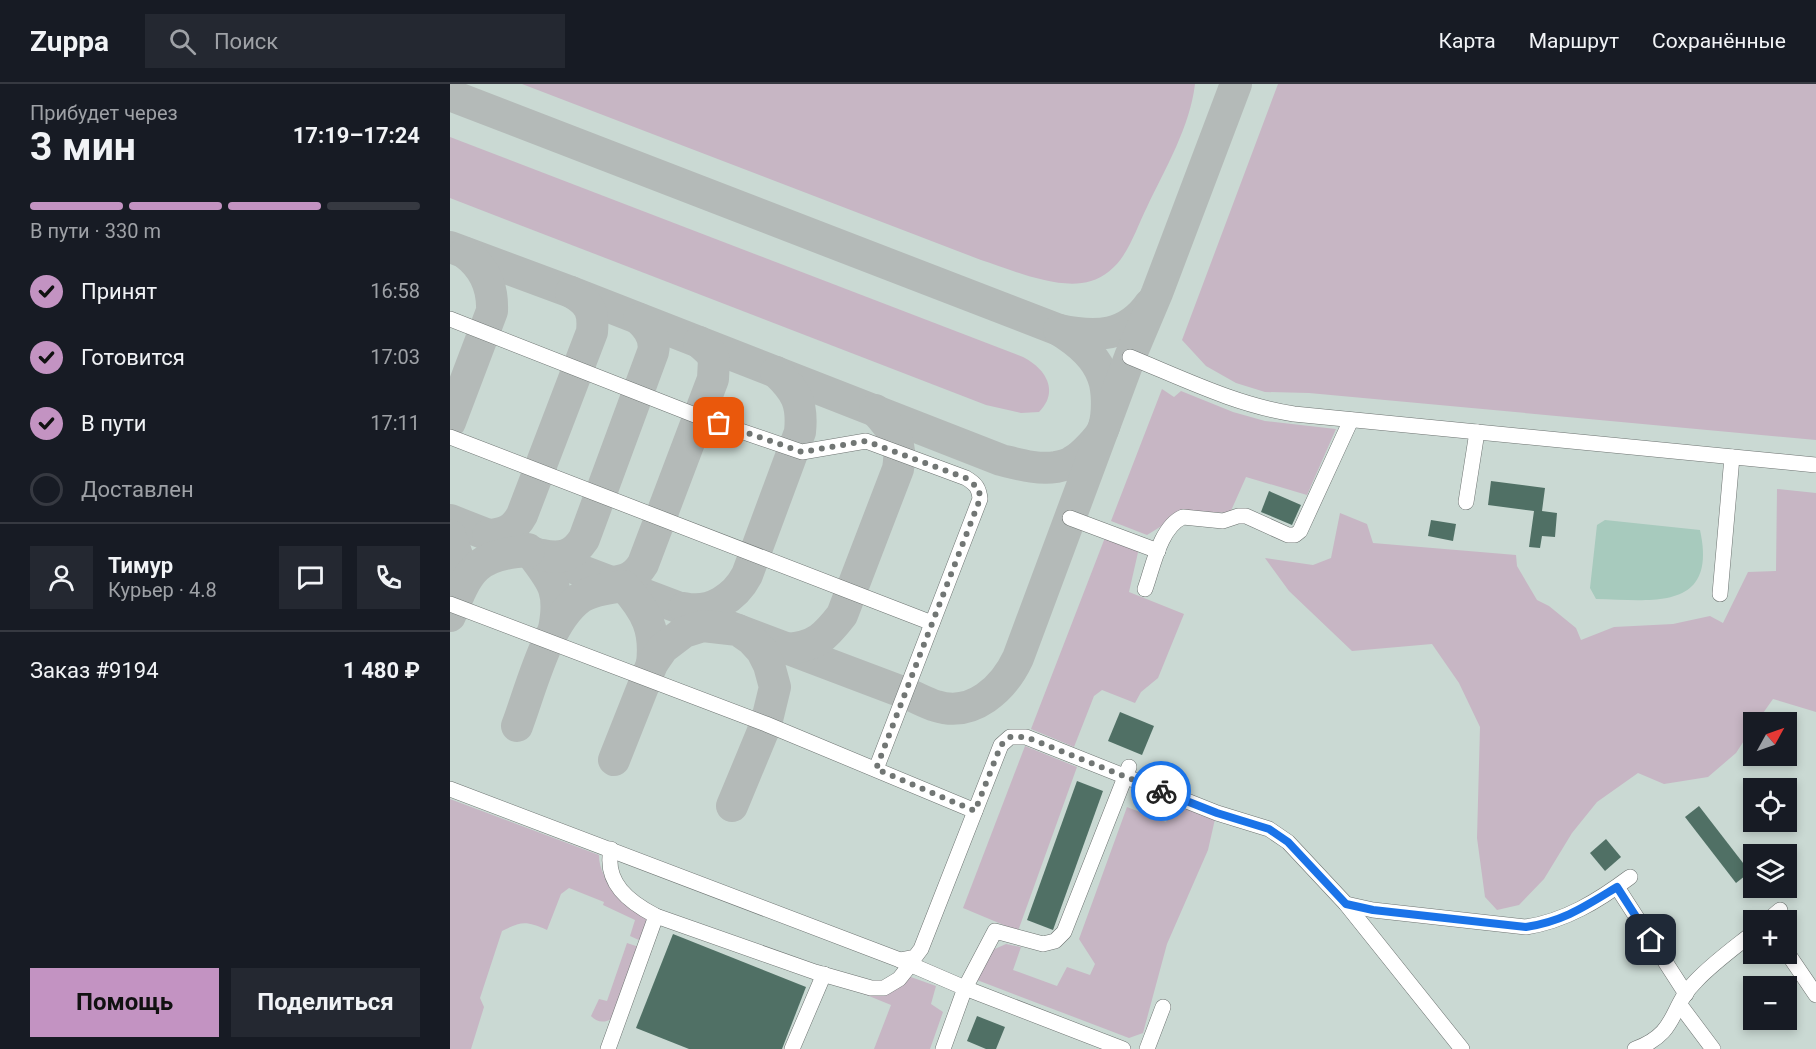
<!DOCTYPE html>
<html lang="ru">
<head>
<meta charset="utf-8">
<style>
  body { margin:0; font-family:Roboto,sans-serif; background:#242831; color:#f1f3f6; height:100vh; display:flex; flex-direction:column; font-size:22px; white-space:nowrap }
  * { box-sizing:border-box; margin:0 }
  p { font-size:20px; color:#9ea1a6 }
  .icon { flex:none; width:33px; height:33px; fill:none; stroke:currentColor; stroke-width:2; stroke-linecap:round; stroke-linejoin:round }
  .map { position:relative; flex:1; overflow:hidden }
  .details { display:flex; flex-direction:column; background:#171b24; width:450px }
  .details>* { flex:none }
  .needle { width:39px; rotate:50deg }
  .buttons { position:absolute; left:1293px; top:628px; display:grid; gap:12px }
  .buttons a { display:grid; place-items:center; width:54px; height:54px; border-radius:0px; background:#171b24; box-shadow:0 3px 9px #0003; font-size:30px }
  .pin { position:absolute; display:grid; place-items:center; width:51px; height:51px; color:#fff; margin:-26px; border-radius:12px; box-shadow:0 3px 9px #0006 }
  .courier { position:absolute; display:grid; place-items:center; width:60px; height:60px; margin:-30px; border:4px solid #1a73e8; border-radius:50%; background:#fff; color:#222; box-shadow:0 2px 8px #0007 }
  .overview em { font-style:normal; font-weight:700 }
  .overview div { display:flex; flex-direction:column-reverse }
  .overview { display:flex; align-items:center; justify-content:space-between; height:102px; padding:0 30px }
  h1 { font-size:39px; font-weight:700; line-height:45px }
  .bar { display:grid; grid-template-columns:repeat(4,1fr); gap:9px 6px; align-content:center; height:72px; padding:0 30px }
  .bar i { height:8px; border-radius:4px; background:#363941 }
  .bar .selected { background:#c393c2 }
  .bar p { grid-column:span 4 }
  .line { display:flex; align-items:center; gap:15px; padding:0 30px; border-top:2px solid #363941 }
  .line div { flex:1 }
  .round { display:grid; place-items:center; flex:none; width:63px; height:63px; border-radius:0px; background:#242831 }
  ol { padding:0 30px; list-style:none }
  li { display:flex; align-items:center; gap:18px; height:66px }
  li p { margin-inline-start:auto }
  li .icon { padding:6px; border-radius:50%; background:#c393c2; color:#111; stroke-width:4 }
  li:last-child { color:#9ea1a6 }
  li i { width:33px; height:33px; border:3px solid #363941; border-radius:50% }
  .primary-button { display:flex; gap:12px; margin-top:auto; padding:12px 30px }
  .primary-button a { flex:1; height:69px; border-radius:0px; background:#c393c2; color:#111; font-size:24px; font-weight:700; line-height:69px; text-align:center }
  .primary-button a+a { background:#242831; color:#f1f3f6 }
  header { display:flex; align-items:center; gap:36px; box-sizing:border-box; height:84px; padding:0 30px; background:#171b24; border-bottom:2px solid #363941 }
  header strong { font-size:28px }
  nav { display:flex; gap:33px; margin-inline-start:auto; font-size:21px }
  .search { width:420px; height:54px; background:#242831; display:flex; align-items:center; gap:15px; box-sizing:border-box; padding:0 21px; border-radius:0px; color:#9ea1a6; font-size:22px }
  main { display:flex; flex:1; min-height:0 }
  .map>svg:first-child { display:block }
  .built { fill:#cad9d3; fill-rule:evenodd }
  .green { fill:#c7b6c4 }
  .water { fill:#a7cabd }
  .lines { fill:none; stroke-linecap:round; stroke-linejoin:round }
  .taxiway { stroke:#b4bab8; stroke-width:32 }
  .building { fill:#507065 }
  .minor-casing { stroke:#6d7371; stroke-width:16 }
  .minor { stroke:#fff; stroke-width:15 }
  .done { stroke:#717674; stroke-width:6; stroke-dasharray:0 10.8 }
  .route { stroke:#1a73e8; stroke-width:8 }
</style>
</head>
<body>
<header>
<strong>Zuppa</strong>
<div class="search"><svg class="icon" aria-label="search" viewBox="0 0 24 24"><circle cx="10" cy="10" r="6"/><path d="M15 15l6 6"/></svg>Поиск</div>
<nav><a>Карта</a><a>Маршрут</a><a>Сохранённые</a></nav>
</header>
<main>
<section class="details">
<div class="overview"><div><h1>3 мин</h1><p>Прибудет через</p></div><em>17:19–17:24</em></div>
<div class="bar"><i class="selected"></i><i class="selected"></i><i class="selected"></i><i></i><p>В пути · 330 m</p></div>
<ol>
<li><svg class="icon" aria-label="check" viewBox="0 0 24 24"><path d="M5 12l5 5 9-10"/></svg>Принят<p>16:58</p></li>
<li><svg class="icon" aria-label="check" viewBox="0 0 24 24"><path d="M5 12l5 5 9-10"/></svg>Готовится<p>17:03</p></li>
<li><svg class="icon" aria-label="check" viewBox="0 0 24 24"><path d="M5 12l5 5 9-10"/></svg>В пути<p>17:11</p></li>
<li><i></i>Доставлен</li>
</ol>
<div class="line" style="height:108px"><a class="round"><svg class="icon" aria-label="person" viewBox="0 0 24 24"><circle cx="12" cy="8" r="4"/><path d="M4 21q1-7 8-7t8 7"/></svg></a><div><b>Тимур</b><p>Курьер · 4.8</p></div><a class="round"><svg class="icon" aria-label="chat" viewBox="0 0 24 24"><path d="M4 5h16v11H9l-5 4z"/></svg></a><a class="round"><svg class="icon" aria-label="phone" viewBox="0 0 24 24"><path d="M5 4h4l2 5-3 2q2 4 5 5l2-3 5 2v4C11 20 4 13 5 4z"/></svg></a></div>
<div class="line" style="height:78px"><div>Заказ #9194</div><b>1 480 ₽</b></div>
<div class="primary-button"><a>Помощь</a><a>Поделиться</a></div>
</section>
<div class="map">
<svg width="1366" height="965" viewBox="0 0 1366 965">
  <rect width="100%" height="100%" fill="#dde4e1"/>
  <path class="built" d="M 0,0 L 1366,0 L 1366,965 L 0,965 ZM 1304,639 L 1336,639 L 1336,672 L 1304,672 ZM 1304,705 L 1336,705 L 1336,738 L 1304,738 ZM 1304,771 L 1336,771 L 1336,804 L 1304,804 ZM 1304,837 L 1336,837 L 1336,870 L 1304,870 ZM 1304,903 L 1336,903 L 1336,936 L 1304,936 Z"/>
  <g class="green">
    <path d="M 72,0 L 745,0 C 740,43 715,85 697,123 C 689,139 683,157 673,172 C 667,182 653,194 641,197 C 609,207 562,186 531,176 Z"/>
    <path d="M 828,0 L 1366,0 L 1366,356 L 859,309 L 815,308 L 786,299 L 756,282 L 732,256 Z"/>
    <path d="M 0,53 L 573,273 C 595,284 610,307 589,328 L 571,329 L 536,321 L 0,114 Z"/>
    <path d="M 712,305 L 724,313 L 731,307 L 783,328 L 815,337 L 886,345 L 857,411 L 796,393 L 780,429 L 736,427 L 697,451 L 661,437 Z"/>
    <path d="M 1327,405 L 1366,409 L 1366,628 L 1323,615 L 1306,639 L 1304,639 L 1303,643 L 1286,669 L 1258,693 L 1214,700 L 1188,689 L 1147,718 L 1122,749 L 1094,795 L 1069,821 L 1047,826 L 1035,813 L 1027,754 L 1030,643 L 1009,599 L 982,560 L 902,567 L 839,507 L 815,474 L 863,481 L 881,474 L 890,429 L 917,440 L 923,459 L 1066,471 L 1067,482 L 1087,516 L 1099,522 L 1126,544 L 1131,556 L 1164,543 L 1223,540 L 1260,532 L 1273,539 L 1298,488 L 1326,487 Z"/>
    <path d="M 656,451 L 689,464 L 679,508 L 734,530 L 708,594 L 691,608 L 685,619 L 652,606 L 644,612 L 624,663 L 581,645 Z"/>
    <path d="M 575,662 L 627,683 L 568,847 L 513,824 Z"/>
    <path d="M 0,715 L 149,771 C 149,801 179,817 200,834 L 191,857 L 180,852 L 185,836 L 153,821 L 154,818 L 119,804 L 111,810 L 97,846 C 76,837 72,837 52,847 L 30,914 L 34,923 L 21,965 L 0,965 Z"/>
    <path d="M 724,720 L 765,735 L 758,766 L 717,860 L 693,949 L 679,954 L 527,896 L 538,868 L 556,860 L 571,863 L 563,886 L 607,902 L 617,883 L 640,891 L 645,880 L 629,855 L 677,723 L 716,738 Z"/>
    <path d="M 177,859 L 189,863 L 162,934 C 155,940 146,938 141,932 L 149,915 L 157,917 Z"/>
    <path d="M 458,892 L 486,902 L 481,920 L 493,928 L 480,965 L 424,965 L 441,921 L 392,901 L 423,907 Z"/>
  </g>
  <path class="water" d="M 1155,436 L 1250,446 C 1268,528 1202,516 1146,515 L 1140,504 L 1147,441 Z"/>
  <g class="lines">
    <g class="taxiway">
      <path d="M 0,11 L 609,246"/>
      <path d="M 0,163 L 121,208 L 551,376 C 568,380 588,386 606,383 C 611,382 619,380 623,377 C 632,372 651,353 654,343 C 658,329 658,306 653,293 C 646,272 627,257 609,246 C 646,254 677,253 700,220"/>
      <path d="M 0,338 L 42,227 C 43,203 34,183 15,169"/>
      <path d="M 0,436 L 79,467 L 455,609 C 466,613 476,619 486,622 C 523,634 554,604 568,574 L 680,273 L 707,209 L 786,0"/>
      <path d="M 0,451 L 11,483 L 10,505"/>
      <path d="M 38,451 C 54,450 64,446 72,431 L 142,248 C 144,227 140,219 121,208"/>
      <path d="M 78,465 C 101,496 112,504 104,545"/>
      <path d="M 92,471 C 111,475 123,472 134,455 L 203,268 C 206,255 199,244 189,235"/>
      <path d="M 163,498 C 177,496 185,493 193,480 L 263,295 L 264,275 L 260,268 L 249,258"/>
      <path d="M 234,524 C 260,530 285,514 297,491 L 350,348 C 353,319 346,307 326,288"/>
      <path d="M 0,532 C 18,486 26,470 79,467"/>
      <path d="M 338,565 C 366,562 375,553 392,531 L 448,385 C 453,358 443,346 425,326"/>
      <path d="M 67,642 C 81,605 97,538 130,514 C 142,506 160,504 174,502 C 197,528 206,546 202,580"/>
      <path d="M 164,676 L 202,580 L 213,564 L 234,548 L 253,542 L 288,546 L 301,555 L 312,567 L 319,581 L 325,603 L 316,640 L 282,722"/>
    </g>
  </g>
  <g class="building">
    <path d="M 1041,397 L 1095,404 L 1092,427 L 1107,429 L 1105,453 L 1092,452 L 1090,464 L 1079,463 L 1084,427 L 1038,421 Z"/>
    <path d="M 819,407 L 851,421 L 842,441 L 811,428 Z"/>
    <path d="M 981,436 L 1006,440 L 1003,457 L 978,452 Z"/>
    <path d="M 670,628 L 704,642 L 692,671 L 658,657 Z"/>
    <path d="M 627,697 L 653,707 L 603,846 L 577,836 Z"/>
    <path d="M 1249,722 L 1300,788 L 1286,799 L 1235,733 Z"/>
    <path d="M 1156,755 L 1171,773 L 1155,787 L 1140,769 Z"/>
    <path d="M 223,850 L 356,903 L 332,965 L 239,965 L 186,944 Z"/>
    <path d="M 527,932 L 555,943 L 546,965 L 536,965 L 517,957 Z"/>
  </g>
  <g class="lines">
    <g class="minor-casing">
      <g id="minor">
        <path d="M 0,235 L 250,333 L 352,368 L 416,357 L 516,394 C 526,400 529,404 530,415 L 426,685"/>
        <path d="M 680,273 C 734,295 786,321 844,330 L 1366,381"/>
        <path d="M 0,353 L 482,539"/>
        <path d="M 1016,418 L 1027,348"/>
        <path d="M 620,434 L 708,467"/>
        <path d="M 695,505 C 703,483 710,443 733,433 L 773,437 L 788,432 L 796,432 L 838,451 L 845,451 L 850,447 L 901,336"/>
        <path d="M 1270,510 L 1282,373"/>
        <path d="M 0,520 L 316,640 L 525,727"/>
        <path d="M 0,705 L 450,876 L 515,904 L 673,965"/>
        <path d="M 161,765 C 154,799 179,818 206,832 L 365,888 L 421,904 L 434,904 L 449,895 L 461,880"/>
        <path d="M 1167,803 L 1236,910"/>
        <path d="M 896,820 L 923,826 L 1076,843 C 1115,837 1148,817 1180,793"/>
        <path d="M 1317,837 L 1330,826"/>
        <path d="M 1336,867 L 1366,911"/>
        <path d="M 450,876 L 465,873 L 471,865 L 551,661 L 560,653 L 576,653 L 767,729 L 819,745 L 838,758 L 896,820 L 1012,965"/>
        <path d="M 1230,921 L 1263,965"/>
        <path d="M 158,965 L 206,832"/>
        <path d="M 342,965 L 374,890"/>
        <path d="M 493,965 L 515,904 L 545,847 L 593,860 L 605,857 L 614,848 L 679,683"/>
        <path d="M 697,965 L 713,923"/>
        <path d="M 1185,965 C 1229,949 1219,923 1246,897 C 1263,879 1284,864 1304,848"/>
      </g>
    </g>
    <use href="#minor" class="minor"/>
  </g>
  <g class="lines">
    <path class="done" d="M 269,339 L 352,368 L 416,357 L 516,394 L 529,405 L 530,415 L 426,685 L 525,727 L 551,661 L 560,653 L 576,653 L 711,707"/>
    <path class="route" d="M 711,707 L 767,729 L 819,745 L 838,758 L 896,820 L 923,826 L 1076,843 C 1114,837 1134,823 1167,803 L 1201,856"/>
  </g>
</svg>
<div class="buttons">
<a><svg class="needle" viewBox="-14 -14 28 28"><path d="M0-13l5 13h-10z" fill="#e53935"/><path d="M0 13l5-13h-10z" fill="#9ea1a6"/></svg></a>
<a><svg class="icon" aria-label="locate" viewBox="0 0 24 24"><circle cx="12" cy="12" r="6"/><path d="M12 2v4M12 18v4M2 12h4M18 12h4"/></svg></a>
<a><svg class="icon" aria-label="layers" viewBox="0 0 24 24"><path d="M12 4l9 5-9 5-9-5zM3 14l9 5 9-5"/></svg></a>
<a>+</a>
<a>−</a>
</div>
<div class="pin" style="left:269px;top:339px;background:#ea580c"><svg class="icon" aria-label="bag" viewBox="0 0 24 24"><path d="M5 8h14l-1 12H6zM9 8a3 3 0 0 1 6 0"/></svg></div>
<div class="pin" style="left:1201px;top:856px;background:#1f2937"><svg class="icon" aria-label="home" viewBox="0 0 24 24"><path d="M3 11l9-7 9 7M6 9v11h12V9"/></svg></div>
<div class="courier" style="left:711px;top:707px"><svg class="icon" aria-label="bike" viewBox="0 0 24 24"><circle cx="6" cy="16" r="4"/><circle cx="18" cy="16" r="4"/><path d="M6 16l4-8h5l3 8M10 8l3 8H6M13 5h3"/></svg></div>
</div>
</main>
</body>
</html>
